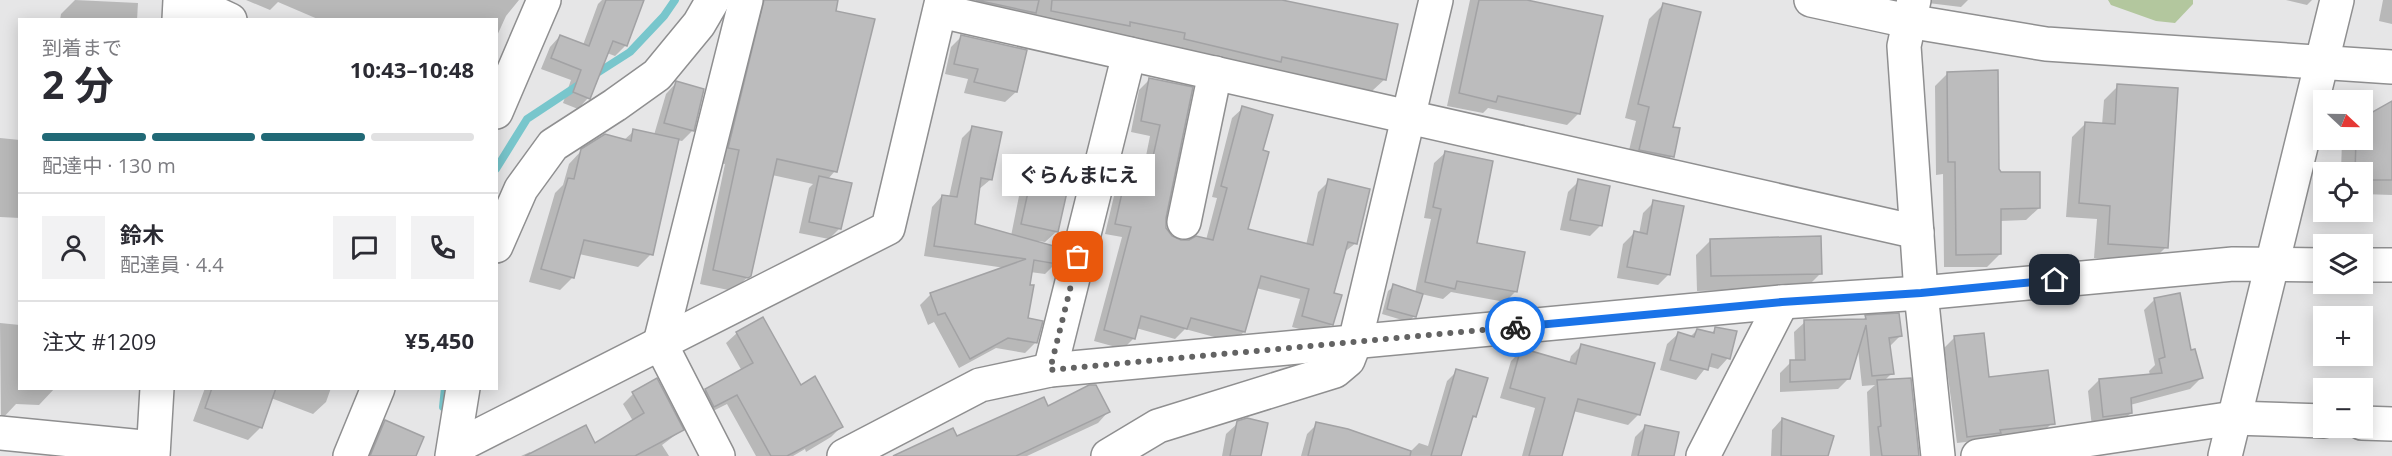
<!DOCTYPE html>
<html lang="ja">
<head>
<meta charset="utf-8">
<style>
  body { margin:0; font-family:"Open Sans","Noto Sans JP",sans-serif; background:#f2f2f3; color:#2b2b33; height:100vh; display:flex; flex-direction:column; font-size:22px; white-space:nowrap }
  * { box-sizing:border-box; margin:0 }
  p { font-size:20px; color:#7c7c81 }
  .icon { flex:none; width:33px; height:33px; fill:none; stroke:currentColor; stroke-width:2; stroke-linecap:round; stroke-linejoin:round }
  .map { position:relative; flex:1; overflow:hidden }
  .side { position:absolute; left:18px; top:18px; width:480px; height:372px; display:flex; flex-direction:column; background:#fff; border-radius:0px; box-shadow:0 3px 15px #0003 }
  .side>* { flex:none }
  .needle { width:39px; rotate:112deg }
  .fabs { position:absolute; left:2313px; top:90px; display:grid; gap:12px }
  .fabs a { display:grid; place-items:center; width:60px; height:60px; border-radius:0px; background:#fff; box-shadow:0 3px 15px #0003; font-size:30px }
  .pin { position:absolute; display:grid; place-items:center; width:51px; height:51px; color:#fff; margin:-26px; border-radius:12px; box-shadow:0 3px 9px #0006 }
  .courier { position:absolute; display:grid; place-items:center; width:60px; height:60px; margin:-30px; border:4px solid #1a73e8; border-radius:50%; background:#fff; color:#222; box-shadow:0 2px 8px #0007 }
  .bubble { position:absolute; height:42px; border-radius:0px; background:#fff; box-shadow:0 3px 15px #0003; font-size:20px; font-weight:700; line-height:42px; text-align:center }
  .overview em { font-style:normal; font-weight:700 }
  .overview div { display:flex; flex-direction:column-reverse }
  .overview { display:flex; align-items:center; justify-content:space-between; height:102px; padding:0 24px }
  h1 { font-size:39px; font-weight:700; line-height:45px }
  .bar { display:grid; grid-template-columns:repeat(4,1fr); gap:9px 6px; align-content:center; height:72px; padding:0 24px }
  .bar i { height:8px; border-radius:4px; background:#e1e1e2 }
  .bar .current { background:#216976 }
  .bar p { grid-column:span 4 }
  .line { display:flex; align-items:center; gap:15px; padding:0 24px; border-top:2px solid #e1e1e2 }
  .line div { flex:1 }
  .round { display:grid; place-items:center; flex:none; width:63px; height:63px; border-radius:0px; background:#f2f2f3 }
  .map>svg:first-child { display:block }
  .green { fill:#b3c79e }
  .shadow { fill:#0003 }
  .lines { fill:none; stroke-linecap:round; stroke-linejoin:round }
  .stream { stroke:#78c6cc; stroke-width:8 }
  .building { fill:#bcbcbd; stroke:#a2a2a4; stroke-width:1.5 }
  .minor-casing { stroke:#8f8f90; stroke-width:36 }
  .tertiary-casing { stroke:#8f8f90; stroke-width:36 }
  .minor { stroke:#fff; stroke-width:33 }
  .tertiary { stroke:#fff; stroke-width:33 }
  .done { stroke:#636363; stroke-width:6; stroke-dasharray:0 10.8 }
  .route { stroke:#1a73e8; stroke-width:8 }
</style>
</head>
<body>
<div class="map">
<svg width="2392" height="456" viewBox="0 0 2392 456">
  <rect width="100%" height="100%" fill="#e6e6e7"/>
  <path class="green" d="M 2108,0 L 2193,0 L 2193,4 L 2175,23 L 2156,21 L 2111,5 Z"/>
  <g class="shadow">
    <path d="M 75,0 L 138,3 L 137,20 L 60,20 L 61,14 Z"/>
    <path d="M 246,0 L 519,0 L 506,16 L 496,38 L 496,20 L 320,20 L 278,2 L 270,10 Z"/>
    <path d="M 602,0 L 642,0 L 626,45 L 615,56 L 607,53 L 588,98 L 578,109 L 563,103 L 571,80 L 541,69 L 550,47 L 560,36 L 583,45 L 598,4 Z"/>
    <path d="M 763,0 L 836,0 L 834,12 L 835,171 L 828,179 L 840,228 L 829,239 L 799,233 L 809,188 L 813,184 L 772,175 L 750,275 L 733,291 L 700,284 L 725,164 L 715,162 L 752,11 Z"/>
    <path d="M 970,0 L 1275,0 L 1385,79 L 1372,91 L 1172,52 L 1174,46 L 1119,34 L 1116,38 L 968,13 Z"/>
    <path d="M 1470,0 L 1520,0 L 1579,113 L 1567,125 L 1488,108 L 1483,113 L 1447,106 Z"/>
    <path d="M 1929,0 L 1968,0 L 1961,7 L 1928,3 Z"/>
    <path d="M 2286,0 L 2312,0 L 2307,5 Z"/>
    <path d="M 2383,0 L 2392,0 L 2392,24 L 2379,21 Z"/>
    <path d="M 1663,5 L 1672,156 L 1658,170 L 1626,163 L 1636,121 L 1625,118 L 1649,19 Z"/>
    <path d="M 961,37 L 1016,92 L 1005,102 L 964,93 L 968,79 L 945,74 L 951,47 Z"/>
    <path d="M 1996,72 L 1999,174 L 2039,208 L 2026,220 L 2000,221 L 2000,254 L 1987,267 L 1944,267 L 1943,174 L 1936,175 L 1935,86 L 1948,73 Z"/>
    <path d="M 1150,79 L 1191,89 L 1164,218 L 1164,229 L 1171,238 L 1180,242 L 1206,240 L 1217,198 L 1212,197 L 1232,118 L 1243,108 L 1262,151 L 1246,230 L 1306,245 L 1318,192 L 1329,181 L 1356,243 L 1343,253 L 1332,294 L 1332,324 L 1321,335 L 1292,327 L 1300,299 L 1256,288 L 1244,332 L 1233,342 L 1185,329 L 1175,339 L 1136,328 L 1134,338 L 1123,349 L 1094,341 L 1122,237 L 1105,234 L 1118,179 L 1120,170 L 1131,159 L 1145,161 L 1150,136 L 1131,132 L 1139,90 Z"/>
    <path d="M 676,83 L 693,130 L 682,141 L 677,140 L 651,254 L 638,267 L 579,254 L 573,277 L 560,290 L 529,282 L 555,193 L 563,185 L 569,164 L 582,150 L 624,140 L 634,131 L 654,135 L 666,94 Z"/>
    <path d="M 2118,86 L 2166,247 L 2152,261 L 2094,258 L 2097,219 L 2066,217 L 2072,137 L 2086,123 L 2102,125 L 2104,100 Z"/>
    <path d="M 2392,105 L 2392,195 L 2362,194 L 2362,172 L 2341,172 L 2342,140 L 2362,140 Z"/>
    <path d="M 973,127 L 990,180 L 978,190 L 973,226 L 1011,236 L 1019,196 L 1030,185 L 1065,193 L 1056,232 L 1045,242 L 1038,241 L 1037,243 L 1056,263 L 1045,274 L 1030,272 L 1026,319 L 1036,342 L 1025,353 L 996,348 L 959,368 L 934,322 L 928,325 L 920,305 L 931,294 L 1005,268 L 924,256 L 932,207 L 942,196 L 949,197 L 962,138 Z"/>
    <path d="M 0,138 L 20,140 L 20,218 L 0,217 Z"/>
    <path d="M 1445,153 L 1475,245 L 1515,292 L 1505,302 L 1451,292 L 1443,299 L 1421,294 L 1414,316 L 1409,322 L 1382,314 L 1388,291 L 1394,286 L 1415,293 L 1431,219 L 1424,218 L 1434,163 Z"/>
    <path d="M 1579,181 L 1601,225 L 1590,236 L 1560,230 L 1568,192 Z"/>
    <path d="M 1654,202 L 1669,274 L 1658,285 L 1617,278 L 1623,244 L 1634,233 L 1639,234 L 1643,213 Z"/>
    <path d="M 1711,240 L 1821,273 L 1806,288 L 1697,291 L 1696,255 Z"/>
    <path d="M 2178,295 L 2190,352 L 2201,378 L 2190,389 L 2130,405 L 2131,413 L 2120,423 L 2092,427 L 2088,391 L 2099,380 L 2150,375 L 2149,371 L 2155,365 L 2144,310 L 2154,300 Z"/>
    <path d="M 1866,317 L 1900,336 L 1889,347 L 1892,373 L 1884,381 L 1918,456 L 1870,456 L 1867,392 L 1875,385 L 1862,386 L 1858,349 L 1849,378 L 1838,389 L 1780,392 L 1780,373 L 1791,362 L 1795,362 L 1794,332 L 1805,322 L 1862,321 Z"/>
    <path d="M 0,323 L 20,325 L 20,388 L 55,388 L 39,405 L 16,404 L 1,420 Z"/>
    <path d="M 1716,328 L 1728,358 L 1718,369 L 1707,366 L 1696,380 L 1660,370 L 1667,344 L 1678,334 L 1690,337 L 1697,330 L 1711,334 Z"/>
    <path d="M 737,333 L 800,387 L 841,427 L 831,437 L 806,452 L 805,449 L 793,456 L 756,456 L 727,404 L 703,416 L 695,400 L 706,390 L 742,371 L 726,343 Z"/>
    <path d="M 1955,337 L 1987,379 L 2053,422 L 2042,433 L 1957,443 L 1944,348 Z"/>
    <path d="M 1582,345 L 1639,414 L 1628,425 L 1573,411 L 1560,456 L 1522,456 L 1535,408 L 1500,398 L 1511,361 L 1522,350 L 1569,363 L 1571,356 Z"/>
    <path d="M 1457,371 L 1475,416 L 1470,421 L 1460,456 L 1301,456 L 1307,434 L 1317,424 L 1410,452 L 1419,443 L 1428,446 L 1447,381 Z"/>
    <path d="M 205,388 L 331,388 L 326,402 L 313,414 L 271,398 L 261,427 L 248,440 L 193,421 Z"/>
    <path d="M 633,394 L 682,430 L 662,445 L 669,456 L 521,456 L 530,452 L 531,454 L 594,445 L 633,421 L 623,404 Z"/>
    <path d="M 1047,408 L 1108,412 L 1098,423 L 1027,456 L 904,456 Z"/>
    <path d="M 1782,419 L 1826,456 L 1771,456 L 1772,430 Z"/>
    <path d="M 386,421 L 414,456 L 364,456 L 375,432 Z"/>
    <path d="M 1238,423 L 1260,456 L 1222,456 L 1226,434 Z"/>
    <path d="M 1646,426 L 1672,456 L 1631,456 L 1635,437 Z"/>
  </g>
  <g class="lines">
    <g class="stream">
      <path d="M 594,75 L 630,52 L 664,16 L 675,0"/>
      <path d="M 496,169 L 527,119 L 583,82"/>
      <path d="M 443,407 L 445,388"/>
    </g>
  </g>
  <g class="building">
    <path d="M 606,0 L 644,0 L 627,46 L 613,41 L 590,99 L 573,92 L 581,70 L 551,58 L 560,35 L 589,46 Z"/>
    <path d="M 764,0 L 838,0 L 836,11 L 875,19 L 837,172 L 777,159 L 751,276 L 748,278 L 713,270 L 739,150 L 728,148 Z"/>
    <path d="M 976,0 L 1039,0 L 1036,13 Z"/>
    <path d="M 1052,0 L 1282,0 L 1398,24 L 1386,80 L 1282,57 L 1281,62 L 1184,39 L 1185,33 L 1130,22 L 1130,26 L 1051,11 Z"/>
    <path d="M 1479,0 L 1527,0 L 1603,16 L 1580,114 L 1498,96 L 1496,102 L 1459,93 Z"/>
    <path d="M 1663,3 L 1701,12 L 1673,127 L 1680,128 L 1674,157 L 1639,150 L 1649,107 L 1638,104 Z"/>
    <path d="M 961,35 L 1027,50 L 1017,92 L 974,82 L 978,69 L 954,64 Z"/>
    <path d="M 1998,70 L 1999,169 L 2001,172 L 2040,172 L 2040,208 L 2001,209 L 2001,254 L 1956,255 L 1955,162 L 1948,162 L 1947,72 Z"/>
    <path d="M 1149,78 L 1193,87 L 1166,218 L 1166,228 L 1172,236 L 1181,240 L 1189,240 L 1196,236 L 1213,240 L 1227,188 L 1221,186 L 1242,106 L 1273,115 L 1263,150 L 1269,152 L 1248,229 L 1313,245 L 1328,179 L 1370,189 L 1357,244 L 1348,242 L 1334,293 L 1342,295 L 1333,325 L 1302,316 L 1309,289 L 1261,276 L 1245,332 L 1191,318 L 1187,329 L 1141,316 L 1135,339 L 1104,330 L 1131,227 L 1115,224 L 1128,166 L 1131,157 L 1152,161 L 1160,125 L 1141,121 Z"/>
    <path d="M 676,81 L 704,89 L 694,131 L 664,123 Z"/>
    <path d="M 2117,84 L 2178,88 L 2168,248 L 2108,244 L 2110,206 L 2079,203 L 2085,122 L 2115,124 Z"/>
    <path d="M 2392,101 L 2392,180 L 2362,180 L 2362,172 L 2355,172 L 2356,140 L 2362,140 L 2362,118 Z"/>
    <path d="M 972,126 L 1002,132 L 992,180 L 981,178 L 975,224 L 1061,248 L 1057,264 L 1034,260 L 1030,285 L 1034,285 L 1028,318 L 1043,321 L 1037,343 L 1008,338 L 970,359 L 945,313 L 938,315 L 930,293 L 1026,259 L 934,246 L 942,195 L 957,197 Z"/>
    <path d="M 633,129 L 679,139 L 653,255 L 584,240 L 574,278 L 541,269 L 568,178 L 574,179 L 581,149 L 605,134 L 631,141 Z"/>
    <path d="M 1445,151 L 1493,161 L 1477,243 L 1525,252 L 1517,292 L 1457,281 L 1455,289 L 1425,282 L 1441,209 L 1433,207 Z"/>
    <path d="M 819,176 L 852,183 L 841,229 L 809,222 Z"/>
    <path d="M 1578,179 L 1610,186 L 1602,226 L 1570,220 Z"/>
    <path d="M 1030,183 L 1067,192 L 1058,232 L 1021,224 Z"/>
    <path d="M 1653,200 L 1684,206 L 1670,275 L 1627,267 L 1634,231 L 1647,234 Z"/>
    <path d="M 1821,236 L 1822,274 L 1711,276 L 1710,239 Z"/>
    <path d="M 1393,284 L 1423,294 L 1416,317 L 1387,309 Z"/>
    <path d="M 2180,293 L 2191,350 L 2195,349 L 2203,378 L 2131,398 L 2132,413 L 2103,417 L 2099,379 L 2162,373 L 2159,359 L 2165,357 L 2154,298 Z"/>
    <path d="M 1899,313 L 1902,336 L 1889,338 L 1894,374 L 1872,376 L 1866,325 L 1850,379 L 1790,382 L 1790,360 L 1805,360 L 1804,320 L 1866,319 L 1865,315 Z"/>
    <path d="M 763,317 L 801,385 L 815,376 L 843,427 L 787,456 L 771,456 L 737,395 L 714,407 L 705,389 L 753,363 L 736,332 Z"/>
    <path d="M 1715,327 L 1737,331 L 1730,359 L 1712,354 L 1708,370 L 1670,360 L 1678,332 L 1694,337 L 1697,329 L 1714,333 Z"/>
    <path d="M 1984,333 L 1989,377 L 2048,370 L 2055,424 L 2000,430 L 2001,433 L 1967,437 L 1954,336 Z"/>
    <path d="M 1581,344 L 1655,363 L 1640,415 L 1578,399 L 1562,456 L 1529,456 L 1545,398 L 1510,388 L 1521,348 L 1576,364 Z"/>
    <path d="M 1456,369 L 1488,378 L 1476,417 L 1473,416 L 1461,456 L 1431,456 Z"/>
    <path d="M 657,378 L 684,430 L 635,456 L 525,456 L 586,425 L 595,443 L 644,413 L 632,392 Z"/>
    <path d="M 1911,378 L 1919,456 L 1882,456 L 1878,427 L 1881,426 L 1877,380 Z"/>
    <path d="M 1089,385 L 1096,385 L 1110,412 L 1016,456 L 893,456 L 953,428 L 957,436 L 1044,397 L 1048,406 Z"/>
    <path d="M 212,388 L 276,388 L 262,428 L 205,408 Z"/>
    <path d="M 1247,418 L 1268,423 L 1261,456 L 1230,456 L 1237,421 Z"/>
    <path d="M 1782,418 L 1834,436 L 1828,456 L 1781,456 Z"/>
    <path d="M 385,420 L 424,437 L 416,456 L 370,456 Z"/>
    <path d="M 1316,422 L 1348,429 L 1411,451 L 1410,456 L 1308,456 Z"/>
    <path d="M 1645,425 L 1679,432 L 1674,456 L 1638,456 Z"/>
  </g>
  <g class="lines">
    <g class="minor-casing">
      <g id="minor">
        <path d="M 1914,0 L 1904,46 L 1921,293 L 1938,456"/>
        <path d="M 180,10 L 217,14 L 230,20"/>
        <path d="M 940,11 L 1917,232"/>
        <path d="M 1184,222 L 1215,73"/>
        <path d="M 496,246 L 521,189 L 553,145 L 615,105 L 657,75 L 699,24 L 713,0"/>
        <path d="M 2362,265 L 2392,265"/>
        <path d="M 1050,370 L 1129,54"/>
        <path d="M 2362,423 L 2392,424"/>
        <path d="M 0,433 L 153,448"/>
        <path d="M 454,448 L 888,228 L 942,0"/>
        <path d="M 452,456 L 463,388"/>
        <path d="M 718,456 L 660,343 L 746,0"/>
        <path d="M 844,456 L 980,385 L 1050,370 L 1782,302 L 1921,293 L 2233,264 L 2324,265"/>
        <path d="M 1108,456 L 1158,426 L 1335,371 L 1348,360 L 1355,342 L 1436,0"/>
        <path d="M 1703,456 L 1782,302"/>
        <path d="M 1978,456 L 2234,418 L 2324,421"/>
      </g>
    </g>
    <g class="tertiary-casing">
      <g id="tertiary">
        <path d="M 1811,0 L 1908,21 L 2046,44 L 2392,67"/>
        <path d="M 179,20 L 180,0"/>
        <path d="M 496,112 L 544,0"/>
        <path d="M 153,456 L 157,388"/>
        <path d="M 350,456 L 378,388"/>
        <path d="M 2225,456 L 2337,0"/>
      </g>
    </g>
    <use href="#minor" class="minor"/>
    <use href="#tertiary" class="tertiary"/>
  </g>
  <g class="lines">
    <path class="done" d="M 1078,257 L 1050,370 L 1515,327"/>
    <path class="route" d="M 1515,327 L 1782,302 L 1921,293 L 2055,280"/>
  </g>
</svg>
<div class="fabs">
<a><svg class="needle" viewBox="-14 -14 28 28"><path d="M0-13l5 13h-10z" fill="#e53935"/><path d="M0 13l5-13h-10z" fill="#7c7c81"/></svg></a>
<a><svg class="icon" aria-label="locate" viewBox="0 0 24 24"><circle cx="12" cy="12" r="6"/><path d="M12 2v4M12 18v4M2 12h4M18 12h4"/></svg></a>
<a><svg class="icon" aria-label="layers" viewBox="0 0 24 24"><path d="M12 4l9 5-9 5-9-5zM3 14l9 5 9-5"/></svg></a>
<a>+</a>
<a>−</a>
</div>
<div class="pin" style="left:1078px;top:257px;background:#ea580c"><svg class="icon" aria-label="bag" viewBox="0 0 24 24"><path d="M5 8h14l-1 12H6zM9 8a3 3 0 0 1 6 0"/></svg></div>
<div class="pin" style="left:2055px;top:280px;background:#1f2937"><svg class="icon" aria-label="home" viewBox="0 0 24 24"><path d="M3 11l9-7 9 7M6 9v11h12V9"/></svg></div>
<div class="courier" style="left:1515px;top:327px"><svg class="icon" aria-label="bike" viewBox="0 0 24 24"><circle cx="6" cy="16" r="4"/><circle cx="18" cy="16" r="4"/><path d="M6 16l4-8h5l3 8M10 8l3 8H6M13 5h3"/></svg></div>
<div class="bubble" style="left:1002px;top:154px;width:153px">ぐらんまにえ</div>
<section class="side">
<div class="overview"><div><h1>2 分</h1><p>到着まで</p></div><em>10:43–10:48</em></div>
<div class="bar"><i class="current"></i><i class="current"></i><i class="current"></i><i></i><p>配達中 · 130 m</p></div>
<div class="line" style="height:108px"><a class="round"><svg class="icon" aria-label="person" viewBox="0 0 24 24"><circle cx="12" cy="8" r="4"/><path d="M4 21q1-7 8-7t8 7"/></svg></a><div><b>鈴木</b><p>配達員 · 4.4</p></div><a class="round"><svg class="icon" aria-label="chat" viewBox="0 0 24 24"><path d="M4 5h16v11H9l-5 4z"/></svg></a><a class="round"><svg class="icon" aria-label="phone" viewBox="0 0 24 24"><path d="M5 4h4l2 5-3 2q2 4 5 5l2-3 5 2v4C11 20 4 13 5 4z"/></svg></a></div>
<div class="line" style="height:78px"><div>注文 #1209</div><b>¥5,450</b></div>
</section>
</div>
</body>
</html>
